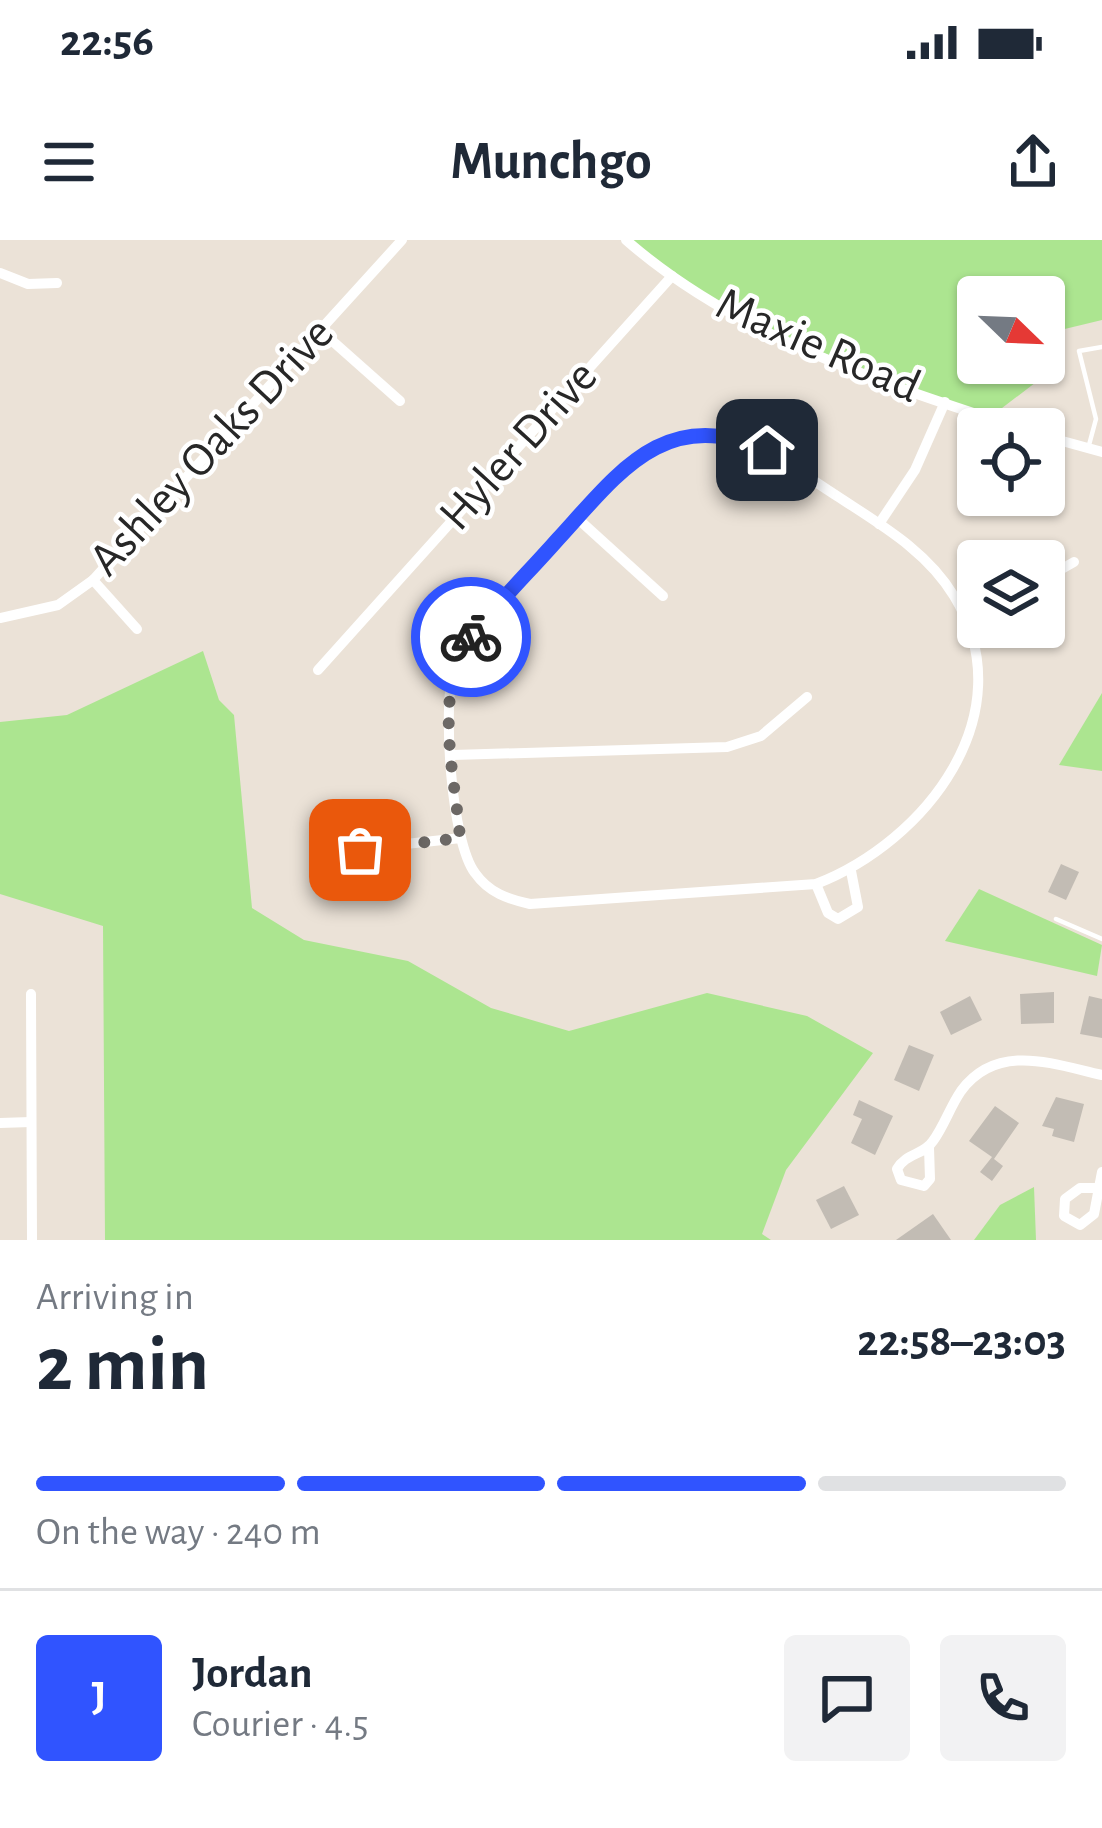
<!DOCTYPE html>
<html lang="en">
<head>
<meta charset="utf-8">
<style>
  body { margin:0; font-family:"Alegreya Sans",sans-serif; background:#f2f2f3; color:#1f2937; height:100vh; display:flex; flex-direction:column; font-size:45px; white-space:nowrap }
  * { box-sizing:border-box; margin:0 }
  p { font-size:39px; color:#747a83 }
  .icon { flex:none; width:66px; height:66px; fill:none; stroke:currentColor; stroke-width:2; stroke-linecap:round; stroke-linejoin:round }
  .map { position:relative; height:1000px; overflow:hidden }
  .panel { display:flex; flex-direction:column; background:#fff; flex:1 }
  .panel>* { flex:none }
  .needle { width:78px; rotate:113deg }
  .fabs { position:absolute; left:957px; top:36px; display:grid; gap:24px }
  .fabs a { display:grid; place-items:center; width:108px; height:108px; border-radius:12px; background:#fff; box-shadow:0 3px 9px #0004; font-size:60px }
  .pin { position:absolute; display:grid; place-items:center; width:102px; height:102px; color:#fff; margin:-51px; border-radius:24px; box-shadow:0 6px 18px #0006 }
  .courier { position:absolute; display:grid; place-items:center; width:120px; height:120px; margin:-60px; border:9px solid #3054ff; border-radius:50%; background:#fff; color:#222; box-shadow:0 3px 15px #0007 }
  .head em { font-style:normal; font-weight:600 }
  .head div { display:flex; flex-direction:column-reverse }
  .head { display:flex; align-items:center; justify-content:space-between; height:204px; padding:0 36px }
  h1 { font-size:78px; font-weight:600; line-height:90px }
  .bar { display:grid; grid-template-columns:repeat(4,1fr); gap:18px 12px; align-content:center; height:144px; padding:0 36px }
  .bar i { height:15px; border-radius:9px; background:#e0e1e3 }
  .bar .active { background:#3054ff }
  .bar p { grid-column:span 4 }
  .line { display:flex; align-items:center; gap:30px; padding:0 36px; border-top:3px solid #e0e1e3 }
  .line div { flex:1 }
  .round { display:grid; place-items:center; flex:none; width:126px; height:126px; border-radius:12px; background:#f2f2f3 }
  .status { display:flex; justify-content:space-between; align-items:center; height:84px; padding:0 60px; background:#fff; direction:ltr }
  .status svg { height:33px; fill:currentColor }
  header { display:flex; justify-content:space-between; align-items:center; height:156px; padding:0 36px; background:#fff; font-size:54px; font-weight:600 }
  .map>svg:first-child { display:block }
  .green { fill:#ace590 }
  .building { fill:#c2bcb4 }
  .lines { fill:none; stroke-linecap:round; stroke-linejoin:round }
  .service { stroke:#fff; stroke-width:4.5 }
  .minor { stroke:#fff; stroke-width:10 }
  .done { stroke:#6c6865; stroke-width:12; stroke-dasharray:0 21.6 }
  .route { stroke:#3054ff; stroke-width:15 }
  .labels { text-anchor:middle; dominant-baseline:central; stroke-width:9; stroke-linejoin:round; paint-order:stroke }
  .street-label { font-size:48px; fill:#272727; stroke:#fff }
</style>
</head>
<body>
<div class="status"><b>22:56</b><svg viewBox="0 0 49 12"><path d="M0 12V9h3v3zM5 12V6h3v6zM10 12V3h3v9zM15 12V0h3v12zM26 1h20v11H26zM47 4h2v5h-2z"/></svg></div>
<header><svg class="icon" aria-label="menu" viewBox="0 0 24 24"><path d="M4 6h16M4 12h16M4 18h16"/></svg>Munchgo<svg class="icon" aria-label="share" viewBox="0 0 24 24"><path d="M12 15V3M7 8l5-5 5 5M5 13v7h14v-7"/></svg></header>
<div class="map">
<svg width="1102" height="1000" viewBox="0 0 1102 1000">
  <rect width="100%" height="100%" fill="#ebe2d7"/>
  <g class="green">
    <path d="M 626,0 L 1102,0 L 1102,80 L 1044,94 L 1044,57 L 978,57 L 978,123 L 1042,123 L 1044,136 L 989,178 L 750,84 Z"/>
    <path d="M 203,411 L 219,460 L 234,475 L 252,668 L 304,700 L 408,721 L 491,768 L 569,791 L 707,753 L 807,776 L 873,813 L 786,930 L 762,994 L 771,1000 L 105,1000 L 103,686 L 0,654 L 0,482 L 67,475 Z"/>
    <path d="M 1102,453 L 1102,531 L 1059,525 Z"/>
    <path d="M 979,649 L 1102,705 L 1097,736 L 945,701 Z"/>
    <path d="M 1034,947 L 1036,1000 L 974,1000 L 1000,965 Z"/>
  </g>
  <g class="building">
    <path d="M 1061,624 L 1079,632 L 1066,660 L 1048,652 Z"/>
    <path d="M 1054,752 L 1054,783 L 1021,784 L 1020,754 Z"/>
    <path d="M 970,756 L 982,780 L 951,795 L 940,772 Z"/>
    <path d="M 1089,756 L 1102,759 L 1102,798 L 1080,794 Z"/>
    <path d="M 909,805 L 934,815 L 919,851 L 894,840 Z"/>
    <path d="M 1056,857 L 1084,864 L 1074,902 L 1052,896 L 1054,889 L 1042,886 Z"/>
    <path d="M 859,860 L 893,876 L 875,915 L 851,903 L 862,879 L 853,875 Z"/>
    <path d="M 995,866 L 1019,883 L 994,919 L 1003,926 L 992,941 L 980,932 L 992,917 L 969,901 Z"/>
    <path d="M 844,946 L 859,975 L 831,989 L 816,960 Z"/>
    <path d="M 933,974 L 951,1000 L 896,1000 Z"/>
  </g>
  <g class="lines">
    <g class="service">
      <path d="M 1089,205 L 1096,179 L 1079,111 L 1102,107"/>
      <path d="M 1056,679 L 1102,699"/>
    </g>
    <g class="minor">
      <path d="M 626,0 C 737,97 884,144 1022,189"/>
      <path d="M 0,33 L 28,44 L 57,43"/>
      <path d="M 320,90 L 400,161"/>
      <path d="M 708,194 C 759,200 795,229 837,256 C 881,285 927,311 954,356 C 1026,474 925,602 816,644 L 530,664 C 508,659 489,653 475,633 C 451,601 443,471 453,432 C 457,417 466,405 475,392 L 633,219 L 678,198 Z"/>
      <path d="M 1044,196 L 1102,212"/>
      <path d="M 577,278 L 663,356"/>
      <path d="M 879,284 L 915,230 L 945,162"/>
      <path d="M 1044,339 L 1074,322"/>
      <path d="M 93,340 L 137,389"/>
      <path d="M 0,378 L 58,365 L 93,340 L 402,0"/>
      <path d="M 318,430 L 672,36"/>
      <path d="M 453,515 L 727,507 L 761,496 L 807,457"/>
      <path d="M 360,609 L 461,598"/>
      <path d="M 816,644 L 828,673 L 838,679 L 858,667 L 851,631"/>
      <path d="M 31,754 L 32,1000"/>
      <path d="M 0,883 L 31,882"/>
      <path d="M 929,908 L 930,939 L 924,946 L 901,940 L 897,929 C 906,913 924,915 933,901 C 944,886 950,867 961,851 C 997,802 1053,824 1102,835"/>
      <path d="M 1098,948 L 1080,948 L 1065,959 L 1064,976 L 1080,985 L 1094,974 L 1102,932"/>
    </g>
  </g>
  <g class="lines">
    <path class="done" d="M 360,610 L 460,598 C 455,535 432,452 471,397"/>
    <path class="route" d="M 471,397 C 497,363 529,332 558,299 C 621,230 665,166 767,210"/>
  </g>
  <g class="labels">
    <g class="street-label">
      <text transform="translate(818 106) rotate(24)">Maxie Road</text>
      <text transform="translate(519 206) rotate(-48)">Hyler Drive</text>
      <text transform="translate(212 207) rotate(-47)">Ashley Oaks Drive</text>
    </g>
  </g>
</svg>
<div class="fabs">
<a><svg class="needle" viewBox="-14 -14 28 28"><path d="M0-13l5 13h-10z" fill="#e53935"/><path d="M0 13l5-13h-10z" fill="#747a83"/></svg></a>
<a><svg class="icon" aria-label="locate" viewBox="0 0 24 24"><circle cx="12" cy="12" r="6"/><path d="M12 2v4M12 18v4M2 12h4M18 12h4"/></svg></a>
<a><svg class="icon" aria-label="layers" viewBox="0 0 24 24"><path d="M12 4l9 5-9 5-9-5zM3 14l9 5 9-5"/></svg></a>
</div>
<div class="pin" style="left:360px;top:610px;background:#ea580c"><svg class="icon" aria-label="bag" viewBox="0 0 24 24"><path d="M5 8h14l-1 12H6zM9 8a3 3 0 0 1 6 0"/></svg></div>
<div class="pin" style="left:767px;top:210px;background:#1f2937"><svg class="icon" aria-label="home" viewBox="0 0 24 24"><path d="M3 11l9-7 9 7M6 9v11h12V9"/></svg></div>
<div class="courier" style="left:471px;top:397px"><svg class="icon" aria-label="bike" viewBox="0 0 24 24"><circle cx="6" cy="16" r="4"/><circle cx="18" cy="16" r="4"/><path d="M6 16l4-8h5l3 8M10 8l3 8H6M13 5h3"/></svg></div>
</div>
<section class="panel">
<div class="head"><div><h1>2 min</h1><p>Arriving in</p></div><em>22:58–23:03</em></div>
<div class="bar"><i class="active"></i><i class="active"></i><i class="active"></i><i></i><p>On the way · 240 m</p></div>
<div class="line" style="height:216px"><b class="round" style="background:#3054ff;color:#fff">J</b><div><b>Jordan</b><p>Courier · 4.5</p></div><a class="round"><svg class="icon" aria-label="chat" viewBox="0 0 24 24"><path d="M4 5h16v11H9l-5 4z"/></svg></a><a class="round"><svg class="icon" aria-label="phone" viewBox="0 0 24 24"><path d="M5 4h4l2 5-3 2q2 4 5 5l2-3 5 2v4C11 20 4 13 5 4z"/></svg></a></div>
</section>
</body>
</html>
